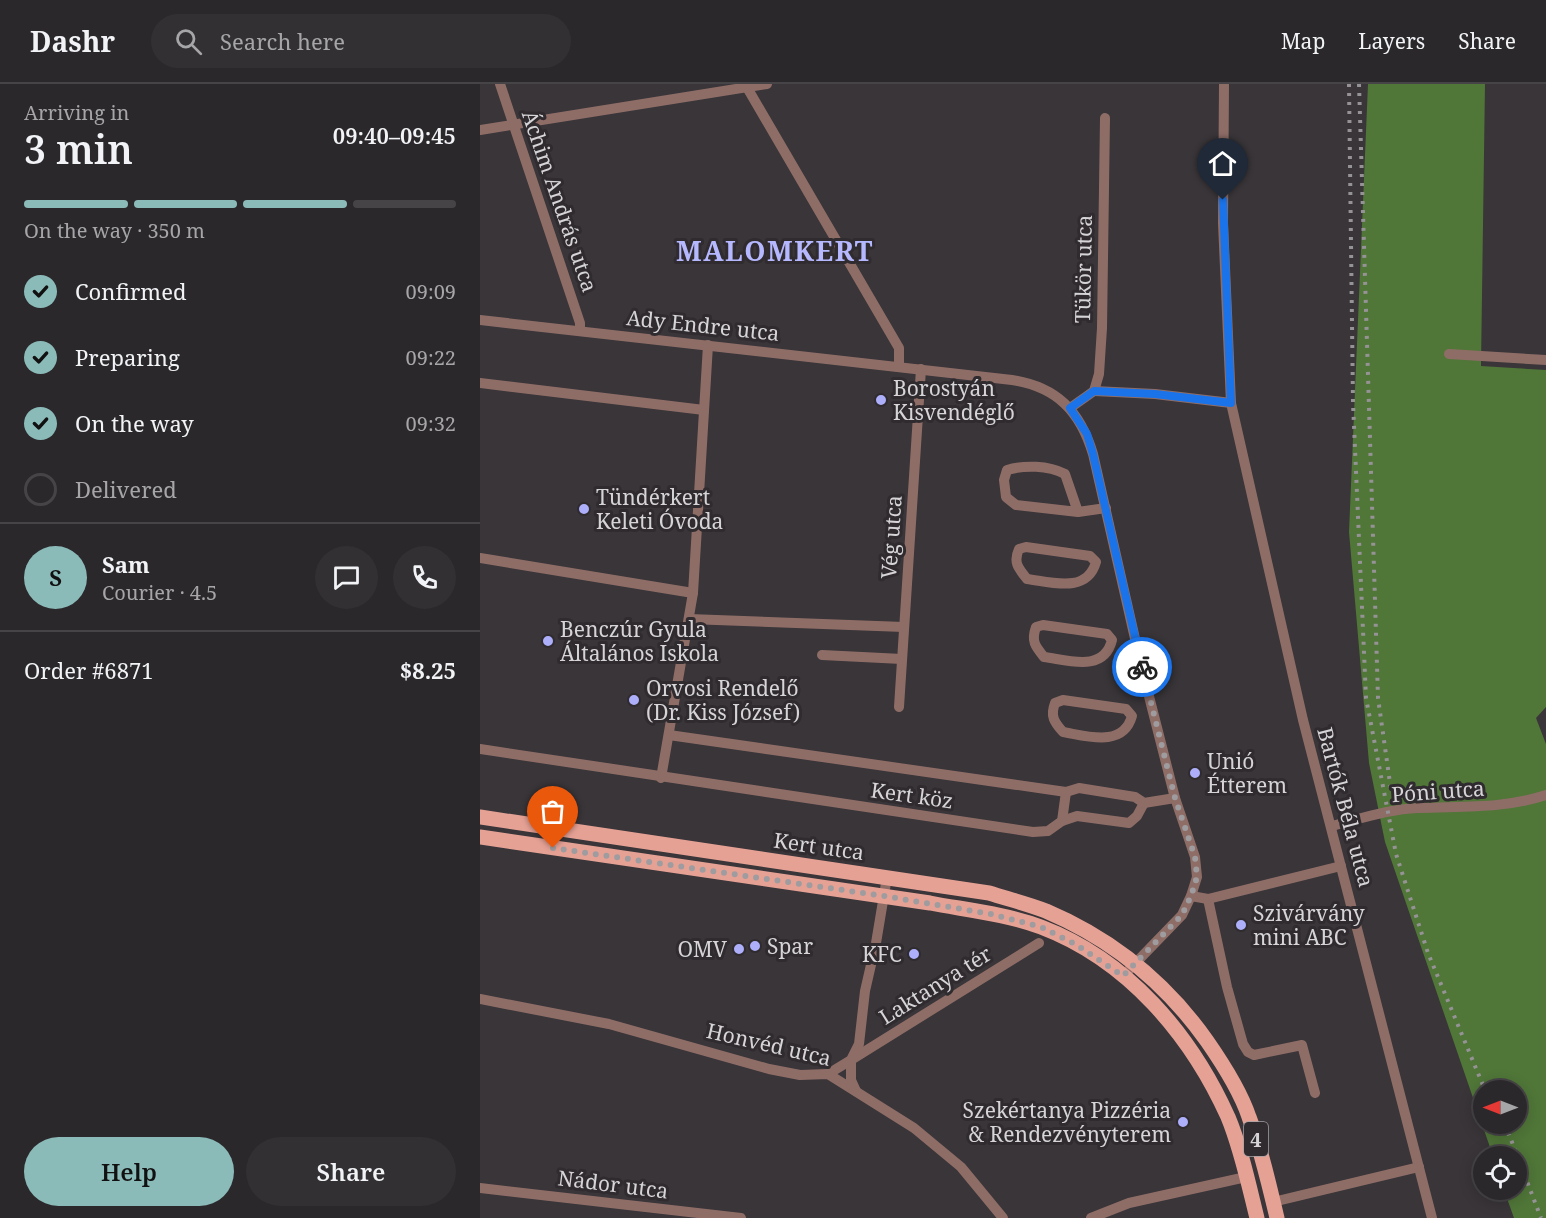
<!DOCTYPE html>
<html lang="en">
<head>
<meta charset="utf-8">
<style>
  body { margin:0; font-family:"Noto Serif",serif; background:#333033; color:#f1f3f6; height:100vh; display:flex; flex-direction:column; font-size:22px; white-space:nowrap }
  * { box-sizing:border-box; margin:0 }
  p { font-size:20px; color:#a6a6a9 }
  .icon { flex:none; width:33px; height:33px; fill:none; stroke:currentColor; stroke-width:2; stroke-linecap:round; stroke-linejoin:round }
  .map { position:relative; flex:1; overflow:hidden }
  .sheet { display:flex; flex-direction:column; background:#2b282b; width:480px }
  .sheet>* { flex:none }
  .needle { width:39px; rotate:270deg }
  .controls { position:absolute; left:993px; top:996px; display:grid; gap:12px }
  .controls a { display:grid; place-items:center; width:54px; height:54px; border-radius:50%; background:#2b282b; box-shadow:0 3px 15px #0003,0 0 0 2px #474447; font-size:30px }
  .pin { position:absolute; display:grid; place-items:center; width:51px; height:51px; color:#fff; margin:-62px -26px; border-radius:50% 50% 50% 0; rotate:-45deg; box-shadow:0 0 6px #0007 }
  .pin .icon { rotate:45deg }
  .courier { position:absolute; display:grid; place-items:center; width:60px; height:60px; margin:-30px; border:4px solid #1a73e8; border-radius:50%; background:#fff; color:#222; box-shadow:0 2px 8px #0007 }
  .overview em { font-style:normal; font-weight:600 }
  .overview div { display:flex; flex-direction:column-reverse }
  .overview { display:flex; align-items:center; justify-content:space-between; height:102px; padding:0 24px }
  h1 { font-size:39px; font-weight:600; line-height:45px }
  .bar { display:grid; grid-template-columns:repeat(4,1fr); gap:9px 6px; align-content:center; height:72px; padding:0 24px }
  .bar i { height:8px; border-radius:4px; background:#474447 }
  .bar .selected { background:#8bbbb9 }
  .bar p { grid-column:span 4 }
  .line { display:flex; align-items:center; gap:15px; padding:0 24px; border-top:2px solid #474447 }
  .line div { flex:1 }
  .round { display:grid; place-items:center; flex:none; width:63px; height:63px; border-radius:32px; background:#333033 }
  ol { padding:0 24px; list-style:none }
  li { display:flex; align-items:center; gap:18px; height:66px }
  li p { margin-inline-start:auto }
  li .icon { padding:6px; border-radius:50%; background:#8bbbb9; color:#111; stroke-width:4 }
  li:last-child { color:#a6a6a9 }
  li i { width:33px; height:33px; border:3px solid #474447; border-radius:50% }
  .cta { display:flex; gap:12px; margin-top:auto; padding:12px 24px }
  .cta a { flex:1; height:69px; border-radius:36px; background:#8bbbb9; color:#111; font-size:24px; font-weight:600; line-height:69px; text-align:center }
  .cta a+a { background:#333033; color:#f1f3f6 }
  header { display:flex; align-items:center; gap:36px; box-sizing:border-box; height:84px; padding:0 30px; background:#2b282b; border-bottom:2px solid #474447 }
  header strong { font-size:28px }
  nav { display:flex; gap:33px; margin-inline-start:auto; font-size:21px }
  .search { width:420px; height:54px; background:#333033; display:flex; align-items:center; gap:15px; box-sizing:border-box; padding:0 21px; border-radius:33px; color:#a6a6a9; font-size:22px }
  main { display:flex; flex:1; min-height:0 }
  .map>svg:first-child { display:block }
  .forest { fill:#507638; fill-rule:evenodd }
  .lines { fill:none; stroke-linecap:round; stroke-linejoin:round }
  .street { stroke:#8f6d67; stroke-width:10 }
  .primary { stroke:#e6a195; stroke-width:15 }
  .rail { stroke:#969396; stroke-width:4; stroke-dasharray:3 6; stroke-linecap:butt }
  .done { stroke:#9f9ca0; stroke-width:6; stroke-dasharray:0 10.8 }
  .route { stroke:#1a73e8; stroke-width:8 }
  .poi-dot { fill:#adaffb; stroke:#2f2b2f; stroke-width:2 }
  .labels { text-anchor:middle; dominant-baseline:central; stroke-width:6; stroke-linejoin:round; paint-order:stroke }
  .shield { fill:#2f2b2f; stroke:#a4a1a5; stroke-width:1.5 }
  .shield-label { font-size:20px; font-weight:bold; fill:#d6d4d7 }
  .street-label { font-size:21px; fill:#d6d4d7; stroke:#2f2b2f }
  .poi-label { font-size:21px; fill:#d6d4d7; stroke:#2f2b2f; text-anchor:start }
  .district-label { font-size:27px; font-weight:bold; letter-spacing:1.5px; fill:#b6b8ff; stroke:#2f2b2f }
</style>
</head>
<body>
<header>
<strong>Dashr</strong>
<div class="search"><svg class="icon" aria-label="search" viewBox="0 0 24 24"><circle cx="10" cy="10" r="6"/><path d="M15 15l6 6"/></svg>Search here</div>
<nav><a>Map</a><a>Layers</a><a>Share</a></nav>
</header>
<main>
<section class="sheet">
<div class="overview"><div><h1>3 min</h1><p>Arriving in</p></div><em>09:40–09:45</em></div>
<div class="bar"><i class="selected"></i><i class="selected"></i><i class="selected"></i><i></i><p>On the way · 350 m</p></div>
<ol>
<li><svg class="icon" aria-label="check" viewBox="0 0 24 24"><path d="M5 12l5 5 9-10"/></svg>Confirmed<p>09:09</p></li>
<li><svg class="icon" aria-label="check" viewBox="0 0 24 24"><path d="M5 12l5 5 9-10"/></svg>Preparing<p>09:22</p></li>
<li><svg class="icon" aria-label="check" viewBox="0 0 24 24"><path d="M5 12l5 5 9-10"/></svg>On the way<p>09:32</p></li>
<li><i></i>Delivered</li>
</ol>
<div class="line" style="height:108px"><b class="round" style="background:#8bbbb9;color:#111">S</b><div><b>Sam</b><p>Courier · 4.5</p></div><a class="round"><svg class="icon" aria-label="chat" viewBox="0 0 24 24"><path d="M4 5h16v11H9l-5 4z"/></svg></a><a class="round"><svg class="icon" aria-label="phone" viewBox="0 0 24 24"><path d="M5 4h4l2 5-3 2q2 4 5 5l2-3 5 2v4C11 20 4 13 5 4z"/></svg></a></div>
<div class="line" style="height:78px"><div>Order #6871</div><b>$8.25</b></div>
<div class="cta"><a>Help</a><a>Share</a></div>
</section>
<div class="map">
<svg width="1066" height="1134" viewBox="0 0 1066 1134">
  <rect width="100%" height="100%" fill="#393539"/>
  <path class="forest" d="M 888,0 L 1005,0 L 1001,282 L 1066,286 L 1066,623 L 1056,634 L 1066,660 L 1066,1134 L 1034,1134 L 1024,1106 L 1036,1106 L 1036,1072 L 1013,1072 L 905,758 L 889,679 L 869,448 ZM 1004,1006 L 1036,1006 L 1036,1040 L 1004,1040 Z"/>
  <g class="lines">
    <g class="street">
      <path d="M 20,0 L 100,239 L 100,247"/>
      <path d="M 265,0 L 419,264 L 419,283"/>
      <path d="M 744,0 L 743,139 L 751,319 L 823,636 L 952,1134"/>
      <path d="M 0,46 L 287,0"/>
      <path d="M 0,236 L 532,296 C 577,303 600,327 613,370 L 661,581 L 695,714 L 715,773 L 717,793 L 711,812 L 702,831 L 643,892"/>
      <path d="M 969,270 L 1066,276"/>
      <path d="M 0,299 L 224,326"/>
      <path d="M 614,307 L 675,310 L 751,319"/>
      <path d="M 590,324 L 614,307 L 619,290 L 622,244 L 625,34"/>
      <path d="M 598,428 L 585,390 C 568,381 544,381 527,386 L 524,396 L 526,413 L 536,421 L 598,428 L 626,424"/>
      <path d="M 546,463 L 610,472 L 616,478 C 607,510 571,498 547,495 C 538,484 533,478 539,465 Z"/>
      <path d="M 0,474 L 213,509"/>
      <path d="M 209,535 L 424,543"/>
      <path d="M 563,541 L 627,550 L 632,556 C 624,589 588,576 564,573 C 555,562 551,557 556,543 Z"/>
      <path d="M 342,571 L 422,575"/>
      <path d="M 583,616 L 646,625 L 652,632 C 643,664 607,652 583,648 C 574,638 570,632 575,619 Z"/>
      <path d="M 419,623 L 441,285"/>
      <path d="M 189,651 L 586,708 L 599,704 L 655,713 L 664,719 L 695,714"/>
      <path d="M 0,665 L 553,748 L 568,747 L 582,737 L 597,732 L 649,739 L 657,732 L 664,719"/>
      <path d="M 181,694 L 213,509 L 228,261"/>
      <path d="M 582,737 L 586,708"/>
      <path d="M 852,742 C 880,735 909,725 938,724 C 982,722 1024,725 1066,711"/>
      <path d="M 711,812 L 728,815 L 861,782"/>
      <path d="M 728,815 L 747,903 L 763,960 L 768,968 L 774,971 L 822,961 L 835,1009"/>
      <path d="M 0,915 L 129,940 L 289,985 L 320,991 L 348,990 L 434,1044 L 481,1083 L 523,1134"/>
      <path d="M 348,990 L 371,976 L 379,960 L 385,907 L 396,859 L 407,793"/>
      <path d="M 376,1007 L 371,996 L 371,976 L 559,859"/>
      <path d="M 0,1104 L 261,1134"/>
      <path d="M 793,1118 L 939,1083"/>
      <path d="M 611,1134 L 649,1119 L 766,1093"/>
    </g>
    <g class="primary">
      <path d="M 0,733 L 509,809 C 528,815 548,820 566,827 C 632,855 686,899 727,957 C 743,980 760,1006 769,1033 C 781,1065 789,1100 797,1134"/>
      <path d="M 0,753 L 450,819 C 487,826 526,830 561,843 C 648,876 711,951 748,1033 C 761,1064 769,1102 777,1134"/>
    </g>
    <g class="rail">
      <path d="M 869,0 L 873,319 L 886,614 L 916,770 L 948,869 L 1005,1006"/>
      <path d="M 879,0 L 898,614 L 911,706"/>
      <path d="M 1025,1040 L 1061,1134"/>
    </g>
  </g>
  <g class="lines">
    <path class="done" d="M 73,764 L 404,812 L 511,830 L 561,843 L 595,860 L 643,892 L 702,831 L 711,812 L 717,793 L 715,773 L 695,714 L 662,583"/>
    <path class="route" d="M 662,583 L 613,370 L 607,350 L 590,324 L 614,307 L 675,310 L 751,319 L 743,116"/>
  </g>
  <g class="poi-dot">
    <circle cx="401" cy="316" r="6"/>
    <circle cx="104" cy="425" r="6"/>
    <circle cx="68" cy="557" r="6"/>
    <circle cx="154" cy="616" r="6"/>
    <circle cx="715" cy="689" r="6"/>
    <circle cx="761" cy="841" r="6"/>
    <circle cx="275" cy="862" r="6"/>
    <circle cx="259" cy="865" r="6"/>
    <circle cx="434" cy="870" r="6"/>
    <circle cx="703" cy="1038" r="6"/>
  </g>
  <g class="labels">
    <rect class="shield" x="764" y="1038" width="24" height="34" rx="4.5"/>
    <g class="shield-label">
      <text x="776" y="1055">4</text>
    </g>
    <g class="street-label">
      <text transform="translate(80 117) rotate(71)">Áchim András utca</text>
      <text transform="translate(603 185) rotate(-89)">Tükör utca</text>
      <text transform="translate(223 241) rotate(6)">Ady Endre utca</text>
      <text transform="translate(411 453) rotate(-86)">Vég utca</text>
      <text transform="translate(958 707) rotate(-4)">Póni utca</text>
      <text transform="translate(432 711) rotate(8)">Kert köz</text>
      <text transform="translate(866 723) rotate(75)">Bartók Béla utca</text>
      <text transform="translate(339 762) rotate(8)">Kert utca</text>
      <text transform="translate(455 901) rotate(-32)">Laktanya tér</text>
      <text transform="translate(289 960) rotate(13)">Honvéd utca</text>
      <text transform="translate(133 1100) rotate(7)">Nádor utca</text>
    </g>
    <g class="poi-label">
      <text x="413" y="304">Borostyán<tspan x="413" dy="24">Kisvendéglő</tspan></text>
      <text x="116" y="413">Tündérkert<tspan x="116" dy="24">Keleti Óvoda</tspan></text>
      <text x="80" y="545">Benczúr Gyula<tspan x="80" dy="24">Általános Iskola</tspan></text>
      <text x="166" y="604">Orvosi Rendelő<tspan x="166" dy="24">(Dr. Kiss József)</tspan></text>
      <text x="727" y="677">Unió<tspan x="727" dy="24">Étterem</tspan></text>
      <text x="773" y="829">Szivárvány<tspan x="773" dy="24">mini ABC</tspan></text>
      <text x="287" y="862">Spar</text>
      <text x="247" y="865" text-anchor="end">OMV</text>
      <text x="422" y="870" text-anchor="end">KFC</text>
      <text x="691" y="1026" text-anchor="end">Szekértanya Pizzéria<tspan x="691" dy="24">&amp; Rendezvényterem</tspan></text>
    </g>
    <g class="district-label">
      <text x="295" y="166">MALOMKERT</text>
    </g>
  </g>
</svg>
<div class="controls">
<a><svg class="needle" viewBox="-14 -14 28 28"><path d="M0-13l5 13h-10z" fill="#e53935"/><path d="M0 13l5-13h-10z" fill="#a6a6a9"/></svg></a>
<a><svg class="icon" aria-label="locate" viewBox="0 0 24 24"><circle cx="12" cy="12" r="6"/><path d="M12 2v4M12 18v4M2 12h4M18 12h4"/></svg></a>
</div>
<div class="pin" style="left:73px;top:764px;background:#ea580c"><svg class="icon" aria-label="bag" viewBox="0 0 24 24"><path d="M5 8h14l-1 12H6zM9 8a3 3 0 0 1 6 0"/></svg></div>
<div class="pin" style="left:743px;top:116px;background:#1f2937"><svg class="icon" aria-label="home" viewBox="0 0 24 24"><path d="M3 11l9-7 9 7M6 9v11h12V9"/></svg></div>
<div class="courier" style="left:662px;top:583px"><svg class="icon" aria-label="bike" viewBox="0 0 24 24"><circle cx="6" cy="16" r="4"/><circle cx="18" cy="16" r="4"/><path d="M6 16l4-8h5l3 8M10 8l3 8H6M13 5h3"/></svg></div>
</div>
</main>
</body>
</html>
